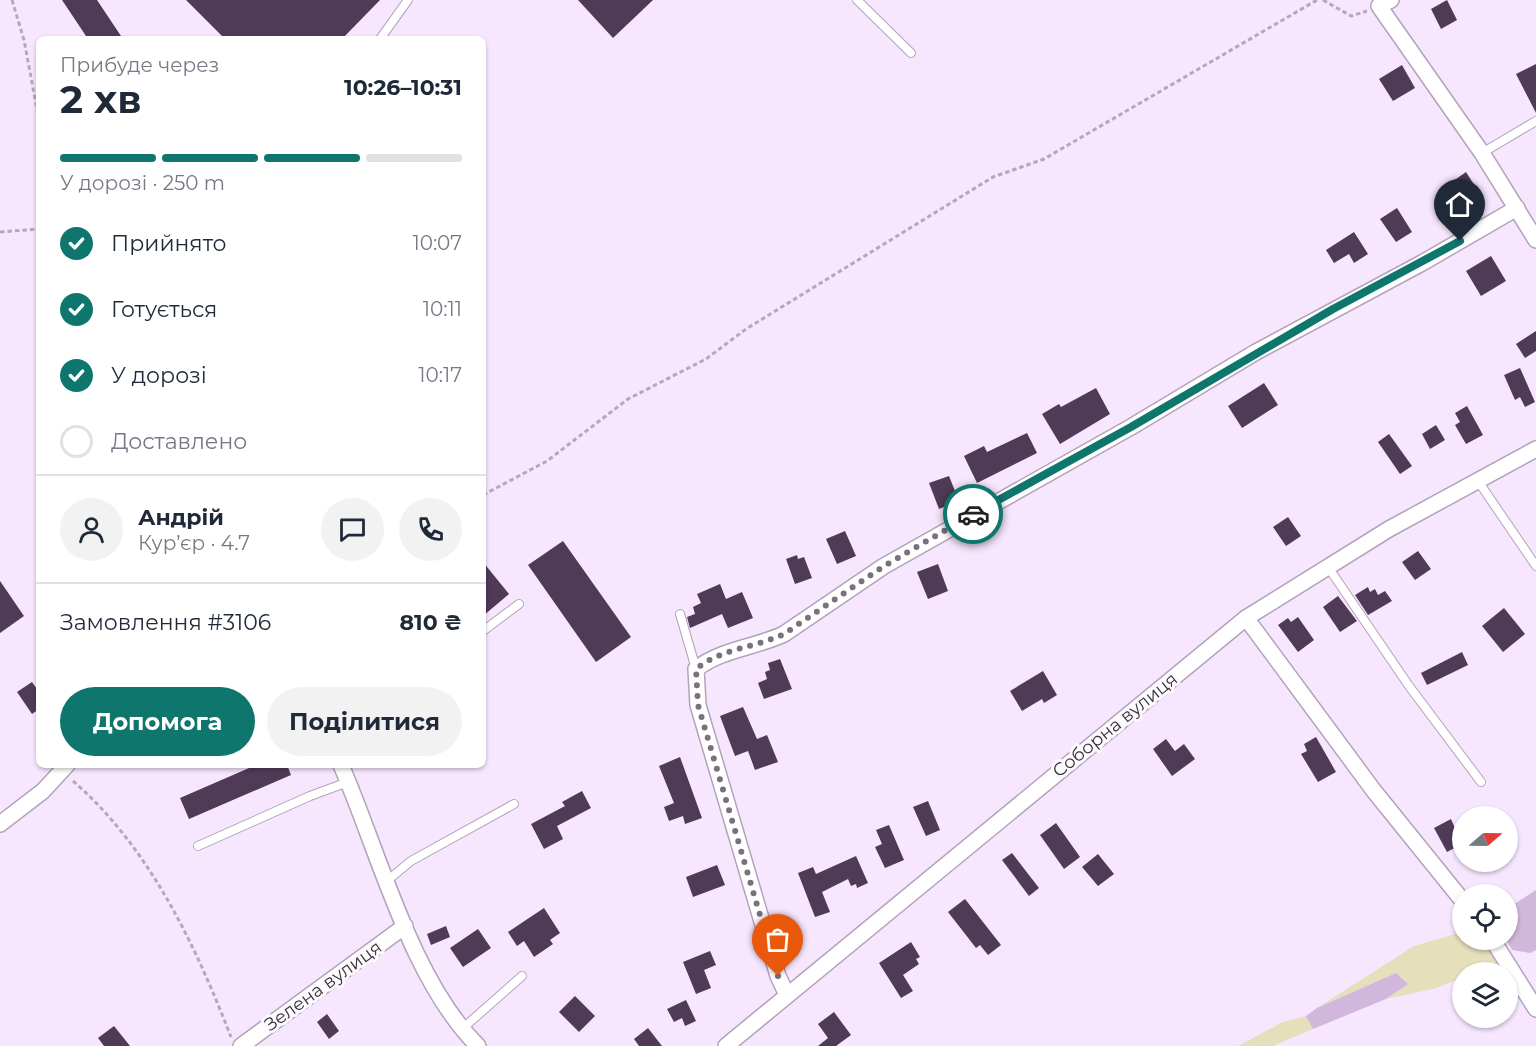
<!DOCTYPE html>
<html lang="uk">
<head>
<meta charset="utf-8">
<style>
  body { margin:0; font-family:Montserrat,sans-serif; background:#f2f2f3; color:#1f2937; height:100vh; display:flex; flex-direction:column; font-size:22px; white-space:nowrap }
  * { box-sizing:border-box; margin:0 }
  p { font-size:20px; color:#747a83 }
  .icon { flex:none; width:33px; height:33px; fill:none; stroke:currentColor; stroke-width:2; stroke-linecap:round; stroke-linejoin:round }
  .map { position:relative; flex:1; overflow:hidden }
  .sheet { position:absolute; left:36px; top:36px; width:450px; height:732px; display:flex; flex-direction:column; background:#fff; border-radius:9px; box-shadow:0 2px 4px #0004 }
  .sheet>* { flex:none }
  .needle { width:39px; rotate:70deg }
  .fabs { position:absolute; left:1452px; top:806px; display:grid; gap:12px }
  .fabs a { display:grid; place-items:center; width:66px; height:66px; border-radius:50%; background:#fff; box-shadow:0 2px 4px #0004; font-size:30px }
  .pin { position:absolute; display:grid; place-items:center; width:51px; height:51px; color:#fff; margin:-62px -26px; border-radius:50% 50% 50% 0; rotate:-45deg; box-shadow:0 0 6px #0007 }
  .pin .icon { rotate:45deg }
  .courier { position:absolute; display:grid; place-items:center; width:60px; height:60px; margin:-30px; border:4px solid #0f766e; border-radius:50%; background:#fff; color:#222; box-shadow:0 2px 8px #0007 }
  .summary em { font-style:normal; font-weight:700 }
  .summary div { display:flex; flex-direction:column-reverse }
  .summary { display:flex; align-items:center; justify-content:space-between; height:102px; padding:0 24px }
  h1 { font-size:39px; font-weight:700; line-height:45px }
  .bar { display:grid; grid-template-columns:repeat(4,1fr); gap:9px 6px; align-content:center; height:72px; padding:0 24px }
  .bar i { height:8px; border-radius:4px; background:#e0e1e3 }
  .bar .active { background:#0f766e }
  .bar p { grid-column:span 4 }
  .line { display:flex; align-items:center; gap:15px; padding:0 24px; border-top:2px solid #e0e1e3 }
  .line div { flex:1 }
  .round { display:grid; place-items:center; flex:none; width:63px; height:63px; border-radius:32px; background:#f2f2f3 }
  ol { padding:0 24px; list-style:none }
  li { display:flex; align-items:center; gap:18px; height:66px }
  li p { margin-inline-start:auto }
  li .icon { padding:6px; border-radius:50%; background:#0f766e; color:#fff; stroke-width:4 }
  li:last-child { color:#747a83 }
  li i { width:33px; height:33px; border:3px solid #e0e1e3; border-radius:50% }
  .primary-button { display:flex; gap:12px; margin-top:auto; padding:12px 24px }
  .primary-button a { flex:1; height:69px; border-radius:36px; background:#0f766e; color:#fff; font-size:24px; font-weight:700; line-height:69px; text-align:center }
  .primary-button a+a { background:#f2f2f3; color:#1f2937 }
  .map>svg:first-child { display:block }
  .green { fill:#e5dfbb }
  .water { fill:#d0b7db }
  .building { fill:#4f3a58 }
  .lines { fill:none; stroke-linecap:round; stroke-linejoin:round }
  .service-casing { stroke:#b3a3b9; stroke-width:10 }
  .minor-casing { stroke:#b3a3b9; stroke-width:18 }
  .path { stroke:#b5a8bb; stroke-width:3; stroke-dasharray:4.5 3; stroke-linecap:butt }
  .service { stroke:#fff; stroke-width:8 }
  .minor { stroke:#fff; stroke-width:15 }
  .done { stroke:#7a717f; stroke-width:6; stroke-dasharray:0 10.8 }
  .route { stroke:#0f766e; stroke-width:8 }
  .labels { text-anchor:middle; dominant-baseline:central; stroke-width:6; stroke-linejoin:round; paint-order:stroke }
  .street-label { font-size:18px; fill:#37313a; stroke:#fdfafe }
</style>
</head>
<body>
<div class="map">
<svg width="1536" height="1046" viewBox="0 0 1536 1046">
  <rect width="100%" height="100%" fill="#f7e7fe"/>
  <g class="green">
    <path d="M 1462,932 L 1462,939 L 1484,940 L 1503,972 L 1462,972 L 1462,978 L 1433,989 L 1386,999 L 1408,984 L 1396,973 L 1317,1008 L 1414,946 Z"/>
    <path d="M 1306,1016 L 1313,1029 L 1273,1046 L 1238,1046 L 1283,1022 Z"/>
  </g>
  <g class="water">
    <path d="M 1536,890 L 1536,950 L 1530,953 L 1512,950 L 1506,939 L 1508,908 Z"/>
    <path d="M 1396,973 L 1408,984 L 1386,999 L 1313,1029 L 1306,1016 L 1317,1008 Z"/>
  </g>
  <g class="building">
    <path d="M 62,0 L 97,0 L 123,39 L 88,39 Z"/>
    <path d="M 186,0 L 380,0 L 342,39 L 225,39 Z"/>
    <path d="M 578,0 L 653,0 L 613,38 Z"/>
    <path d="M 1447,0 L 1457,20 L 1441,29 L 1431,9 Z"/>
    <path d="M 1536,64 L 1536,113 L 1516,74 Z"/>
    <path d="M 1402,65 L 1415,88 L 1393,101 L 1379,79 Z"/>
    <path d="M 1466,172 L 1478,191 L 1462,202 L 1449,184 Z"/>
    <path d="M 1397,208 L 1412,232 L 1396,242 L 1380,219 Z"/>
    <path d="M 1354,232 L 1368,254 L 1354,263 L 1349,254 L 1334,263 L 1326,250 Z"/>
    <path d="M 1491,256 L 1506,281 L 1481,296 L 1466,271 Z"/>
    <path d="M 1536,331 L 1536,351 L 1525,358 L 1516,344 Z"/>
    <path d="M 1520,368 L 1535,402 L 1525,407 L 1520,397 L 1515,400 L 1504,375 Z"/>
    <path d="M 1264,383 L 1278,405 L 1242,428 L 1228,406 Z"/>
    <path d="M 1096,388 L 1110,414 L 1060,444 L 1042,414 L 1059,404 L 1061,407 Z"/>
    <path d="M 1467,406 L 1483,435 L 1466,444 L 1455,425 L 1460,422 L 1455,413 Z"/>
    <path d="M 1436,425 L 1445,440 L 1430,449 L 1422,434 Z"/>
    <path d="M 1027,433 L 1037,453 L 977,483 L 964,456 L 984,446 L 987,452 Z"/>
    <path d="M 1389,434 L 1412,466 L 1400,474 L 1378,442 Z"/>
    <path d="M 949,476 L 959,501 L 939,509 L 929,483 Z"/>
    <path d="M 1288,517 L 1301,536 L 1286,546 L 1273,527 Z"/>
    <path d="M 845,531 L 856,556 L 837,564 L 826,539 Z"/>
    <path d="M 563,541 L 631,637 L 596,662 L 528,565 Z"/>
    <path d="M 1418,551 L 1431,569 L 1415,580 L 1402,562 Z"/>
    <path d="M 797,555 L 798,559 L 804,557 L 812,578 L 795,584 L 786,559 Z"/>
    <path d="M 483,562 L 509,594 L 483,616 Z"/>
    <path d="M 938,564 L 948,591 L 928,599 L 917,572 Z"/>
    <path d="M 0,581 L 24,616 L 0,633 Z"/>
    <path d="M 720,584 L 726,599 L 742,592 L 753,618 L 728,628 L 722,614 L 690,628 L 687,617 L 695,614 L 693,607 L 701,603 L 697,594 Z"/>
    <path d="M 1368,587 L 1370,592 L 1375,589 L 1378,595 L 1385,591 L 1392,601 L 1368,615 L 1355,595 Z"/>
    <path d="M 1338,596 L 1357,621 L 1340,632 L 1323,607 Z"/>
    <path d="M 1504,608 L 1525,634 L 1503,652 L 1482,626 Z"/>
    <path d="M 1298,617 L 1314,640 L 1298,652 L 1278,625 L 1288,618 L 1291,622 Z"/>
    <path d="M 1462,652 L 1468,665 L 1427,685 L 1421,673 Z"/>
    <path d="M 780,659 L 792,689 L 764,699 L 758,683 L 767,679 L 765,672 L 770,670 L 768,663 Z"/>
    <path d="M 1043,671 L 1057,695 L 1044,703 L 1042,699 L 1022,711 L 1010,691 Z"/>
    <path d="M 32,682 L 39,692 L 39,709 L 32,714 L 17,692 Z"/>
    <path d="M 743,707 L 757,739 L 767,735 L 778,762 L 755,770 L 748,751 L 735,756 L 720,716 Z"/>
    <path d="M 1316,737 L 1336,772 L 1318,782 L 1301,754 L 1307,751 L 1304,744 Z"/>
    <path d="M 1166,739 L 1175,751 L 1184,744 L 1195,759 L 1172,776 L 1153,749 Z"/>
    <path d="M 680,757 L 702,818 L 685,824 L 683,816 L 669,821 L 664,807 L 674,803 L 659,766 Z"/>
    <path d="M 256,765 L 287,765 L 291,775 L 189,819 L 180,798 Z"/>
    <path d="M 582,791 L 591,808 L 557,826 L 563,839 L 544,849 L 531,824 L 565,806 L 562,802 Z"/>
    <path d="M 928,801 L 940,830 L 926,836 L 913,807 Z"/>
    <path d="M 1451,819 L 1462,844 L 1447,852 L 1434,828 Z"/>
    <path d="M 1056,823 L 1080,857 L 1064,869 L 1040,835 Z"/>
    <path d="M 889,825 L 904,860 L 885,868 L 875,847 L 882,844 L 876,830 Z"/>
    <path d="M 1012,853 L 1039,888 L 1029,896 L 1002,860 Z"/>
    <path d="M 1098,854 L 1114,874 L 1098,886 L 1082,867 Z"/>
    <path d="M 856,856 L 868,883 L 857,888 L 856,884 L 851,886 L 848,879 L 822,892 L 830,912 L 815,917 L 798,873 L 813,867 L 816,874 Z"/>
    <path d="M 717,865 L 725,885 L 693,897 L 686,877 Z"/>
    <path d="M 965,899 L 1001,945 L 988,955 L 980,945 L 976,948 L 948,912 Z"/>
    <path d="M 544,908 L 560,933 L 550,940 L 553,944 L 534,957 L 524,941 L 517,946 L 508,932 Z"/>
    <path d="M 446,926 L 450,937 L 431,945 L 427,934 Z"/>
    <path d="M 478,929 L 491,948 L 463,967 L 450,948 Z"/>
    <path d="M 911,942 L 920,957 L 916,959 L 919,964 L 903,975 L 913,991 L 901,998 L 879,963 Z"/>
    <path d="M 710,951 L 716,965 L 704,970 L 711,988 L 696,994 L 683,962 Z"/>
    <path d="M 575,996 L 595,1016 L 579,1032 L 559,1012 Z"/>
    <path d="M 686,1000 L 696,1021 L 685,1026 L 682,1018 L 674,1022 L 667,1009 Z"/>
    <path d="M 834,1012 L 851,1035 L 836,1046 L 818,1046 L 828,1038 L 818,1024 Z"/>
    <path d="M 327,1014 L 339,1031 L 329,1039 L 317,1022 Z"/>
    <path d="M 114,1026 L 130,1046 L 104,1046 L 98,1038 Z"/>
    <path d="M 648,1028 L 662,1046 L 639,1046 L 634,1039 Z"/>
  </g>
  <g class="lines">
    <g class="service-casing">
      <g id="service">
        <path d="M 857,0 L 911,53"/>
        <path d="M 380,39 L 408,0"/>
        <path d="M 1482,153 L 1536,121"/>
        <path d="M 1478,481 L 1536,566"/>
        <path d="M 1328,567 L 1409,686 L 1481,782"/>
        <path d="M 680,614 L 696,669"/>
        <path d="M 483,631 L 519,604"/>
        <path d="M 198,846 L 310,796 L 348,782"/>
        <path d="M 388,880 L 411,861 L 514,804"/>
        <path d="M 462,1029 L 522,976"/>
      </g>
    </g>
    <g class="minor-casing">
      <g id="minor">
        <path d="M 1391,0 L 1379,6 L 1482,153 L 1536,240"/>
        <path d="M 1246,618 L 1374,791 L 1462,900"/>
        <path d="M 341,765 C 379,852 411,980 478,1046"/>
        <path d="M 0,824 L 43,791 L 67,765"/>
        <path d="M 1492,939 L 1536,1009"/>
        <path d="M 787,995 L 778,976 L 698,705 L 696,669 C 722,649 754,648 784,634 L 884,566 L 1131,427 L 1256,352 L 1422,263 L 1517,208"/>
        <path d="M 241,1046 L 405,926"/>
        <path d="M 726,1046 L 1246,618 L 1389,529 L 1536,449"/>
      </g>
    </g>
    <g class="path">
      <path d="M 12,0 L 24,40 L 39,120"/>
      <path d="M 1323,0 L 1351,16 L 1367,11"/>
      <path d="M 0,232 L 39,229"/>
      <path d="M 483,495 L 547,461 L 628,399 L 706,359 L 746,329 L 993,177 L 1044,159 L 1317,0"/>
      <path d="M 73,781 C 149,847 195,944 231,1037"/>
    </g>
    <use href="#service" class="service"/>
    <use href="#minor" class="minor"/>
  </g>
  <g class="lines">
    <path class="done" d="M 778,976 L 698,705 L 696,669 C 722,648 754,648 784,634 L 884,566 L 973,514"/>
    <path class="route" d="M 973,514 L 1131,427 L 1333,309 L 1460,241"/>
  </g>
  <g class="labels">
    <g class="street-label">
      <text transform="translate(1115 725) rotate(-39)">Соборна вулиця</text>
      <text transform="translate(323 986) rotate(-36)">Зелена вулиця</text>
    </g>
  </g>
</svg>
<div class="fabs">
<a><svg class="needle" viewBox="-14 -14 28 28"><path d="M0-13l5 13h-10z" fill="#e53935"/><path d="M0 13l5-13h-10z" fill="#747a83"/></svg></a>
<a><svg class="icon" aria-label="locate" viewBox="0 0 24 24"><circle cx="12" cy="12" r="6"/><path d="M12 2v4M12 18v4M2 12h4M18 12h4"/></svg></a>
<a><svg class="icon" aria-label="layers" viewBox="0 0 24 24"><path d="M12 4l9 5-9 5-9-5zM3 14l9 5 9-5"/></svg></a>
</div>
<div class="pin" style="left:778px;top:976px;background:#ea580c"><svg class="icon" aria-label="bag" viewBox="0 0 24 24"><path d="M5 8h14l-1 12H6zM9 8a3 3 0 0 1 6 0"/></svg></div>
<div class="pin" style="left:1460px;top:241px;background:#1f2937"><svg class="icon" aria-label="home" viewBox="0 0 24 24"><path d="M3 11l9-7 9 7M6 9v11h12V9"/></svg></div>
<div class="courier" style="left:973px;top:514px"><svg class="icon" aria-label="car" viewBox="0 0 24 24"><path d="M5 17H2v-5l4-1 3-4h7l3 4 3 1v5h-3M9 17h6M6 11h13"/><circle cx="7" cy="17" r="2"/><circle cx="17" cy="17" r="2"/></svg></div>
<section class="sheet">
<div class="summary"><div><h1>2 хв</h1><p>Прибуде через</p></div><em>10:26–10:31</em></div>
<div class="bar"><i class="active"></i><i class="active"></i><i class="active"></i><i></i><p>У дорозі · 250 m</p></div>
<ol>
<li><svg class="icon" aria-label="check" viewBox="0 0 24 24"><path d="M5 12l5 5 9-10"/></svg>Прийнято<p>10:07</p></li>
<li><svg class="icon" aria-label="check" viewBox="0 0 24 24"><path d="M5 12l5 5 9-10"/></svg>Готується<p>10:11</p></li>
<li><svg class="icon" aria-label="check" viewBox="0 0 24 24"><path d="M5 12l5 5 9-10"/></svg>У дорозі<p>10:17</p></li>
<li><i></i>Доставлено</li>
</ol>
<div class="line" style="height:108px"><a class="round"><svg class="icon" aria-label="person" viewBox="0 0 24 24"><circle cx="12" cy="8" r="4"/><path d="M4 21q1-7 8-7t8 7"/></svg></a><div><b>Андрій</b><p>Кур’єр · 4.7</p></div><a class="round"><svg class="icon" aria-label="chat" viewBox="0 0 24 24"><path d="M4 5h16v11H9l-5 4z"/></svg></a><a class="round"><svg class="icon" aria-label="phone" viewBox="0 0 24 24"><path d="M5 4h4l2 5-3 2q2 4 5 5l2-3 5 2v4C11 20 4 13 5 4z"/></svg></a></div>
<div class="line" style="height:78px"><div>Замовлення #3106</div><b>810 ₴</b></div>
<div class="primary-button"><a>Допомога</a><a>Поділитися</a></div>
</section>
</div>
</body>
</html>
